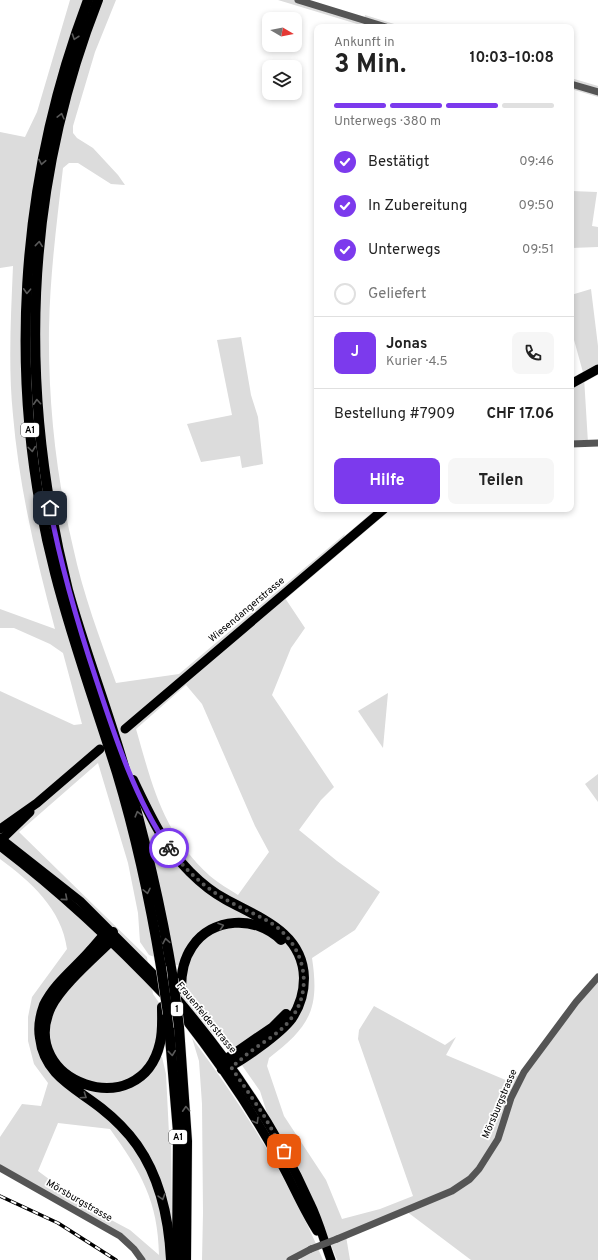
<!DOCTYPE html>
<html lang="de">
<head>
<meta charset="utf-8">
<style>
  body { margin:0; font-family:Overpass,sans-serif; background:#f6f6f6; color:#222; height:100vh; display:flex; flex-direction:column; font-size:15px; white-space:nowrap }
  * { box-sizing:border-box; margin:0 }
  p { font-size:13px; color:#767676 }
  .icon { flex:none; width:22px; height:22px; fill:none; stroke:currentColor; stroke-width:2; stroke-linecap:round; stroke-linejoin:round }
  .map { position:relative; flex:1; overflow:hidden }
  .panel { position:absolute; left:314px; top:24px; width:260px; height:488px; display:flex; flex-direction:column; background:#fff; border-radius:8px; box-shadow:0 2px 6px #0003 }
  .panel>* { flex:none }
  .needle { width:26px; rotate:100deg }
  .buttons { position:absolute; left:262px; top:12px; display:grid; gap:8px }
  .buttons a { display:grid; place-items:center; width:40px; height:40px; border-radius:8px; background:#fff; box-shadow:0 2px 6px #0003; font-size:20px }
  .pin { position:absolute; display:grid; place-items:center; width:34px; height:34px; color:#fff; margin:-17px; border-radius:8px; box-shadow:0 2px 6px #0006 }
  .courier { position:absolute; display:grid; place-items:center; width:40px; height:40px; margin:-20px; border:3px solid #7c3aed; border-radius:50%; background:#fff; color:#222; box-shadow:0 1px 5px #0007 }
  .summary em { font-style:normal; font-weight:700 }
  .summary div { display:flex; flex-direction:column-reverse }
  .summary { display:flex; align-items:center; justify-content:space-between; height:68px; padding:0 20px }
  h1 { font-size:26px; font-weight:700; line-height:30px }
  .bar { display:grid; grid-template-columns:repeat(4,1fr); gap:6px 4px; align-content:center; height:48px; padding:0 20px }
  .bar i { height:5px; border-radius:3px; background:#e0e0e0 }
  .bar .on { background:#7c3aed }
  .bar p { grid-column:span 4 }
  .line { display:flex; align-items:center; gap:10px; padding:0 20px; border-top:1px solid #e0e0e0 }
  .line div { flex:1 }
  .round { display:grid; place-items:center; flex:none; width:42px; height:42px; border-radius:8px; background:#f6f6f6 }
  ol { padding:0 20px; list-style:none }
  li { display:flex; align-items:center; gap:12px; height:44px }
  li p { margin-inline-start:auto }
  li .icon { padding:4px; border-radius:50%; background:#7c3aed; color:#fff; stroke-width:4 }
  li:last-child { color:#767676 }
  li i { width:22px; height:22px; border:2px solid #e0e0e0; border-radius:50% }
  .primary-button { display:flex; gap:8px; margin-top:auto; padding:8px 20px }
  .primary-button a { flex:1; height:46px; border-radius:8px; background:#7c3aed; color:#fff; font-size:16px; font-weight:700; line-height:46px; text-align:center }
  .primary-button a+a { background:#f6f6f6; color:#222 }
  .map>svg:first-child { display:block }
  .green { fill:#dcdcdc; fill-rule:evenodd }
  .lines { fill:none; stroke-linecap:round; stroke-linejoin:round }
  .major-casing { stroke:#dbdbdb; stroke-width:10 }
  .highway-casing { stroke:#dbdbdb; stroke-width:11 }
  .minor { stroke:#555; stroke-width:7 }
  .major { stroke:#000; stroke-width:9 }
  .highway { stroke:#000; stroke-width:10 }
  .rail-casing { stroke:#000; stroke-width:3.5 }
  .rail { stroke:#fff; stroke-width:2; stroke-dasharray:6; stroke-linecap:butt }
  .highway-bridge-casing { stroke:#dbdbdb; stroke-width:11; stroke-linecap:butt }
  .minor-bridge { stroke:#555; stroke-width:7 }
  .highway-bridge { stroke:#000; stroke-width:10 }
  .oneway { stroke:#595959 }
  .done { stroke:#595959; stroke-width:4; stroke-dasharray:0 7.2 }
  .route { stroke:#7c3aed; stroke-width:5 }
  .labels { text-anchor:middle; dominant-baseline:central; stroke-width:3.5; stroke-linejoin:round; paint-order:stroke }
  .shield { fill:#fff; stroke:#4c4c4c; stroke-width:1 }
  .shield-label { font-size:9px; font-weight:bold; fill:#000 }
  .street-label { font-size:10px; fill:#000; stroke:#fff }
</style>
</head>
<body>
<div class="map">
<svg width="598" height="1260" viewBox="0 0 598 1260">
  <rect width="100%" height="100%" fill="#fff"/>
  <g class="green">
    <path d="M 70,0 L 116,0 L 95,52 L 73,126 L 73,133 L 77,138 L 93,148 L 118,175 L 125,185 L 111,184 L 78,163 L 69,163 L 63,168 C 57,221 50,274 49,328 C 48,401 56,476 73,547 C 83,594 100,639 116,683 L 179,674 L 345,534 L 340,546 L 283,595 L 305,628 L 291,648 L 272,695 L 334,787 L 321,800 L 299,830 L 337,861 L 380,892 L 355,930 L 312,958 C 320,1010 309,1027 269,1058 L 267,1066 L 284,1116 L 326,1180 L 342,1219 L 380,1209 L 413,1196 L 358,1039 L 359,1030 L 374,1006 L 445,1045 L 456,1037 L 446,1055 L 508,1081 L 524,1072 L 598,977 L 598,1260 L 471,1260 L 406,1211 L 346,1236 L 350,1260 L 337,1260 L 311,1195 L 299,1169 L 267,1113 L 260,1091 L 227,1044 L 212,1033 L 181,996 L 180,966 L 149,955 L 140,942 L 138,913 L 128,863 L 98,763 L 19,832 L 147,957 L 153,994 L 162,1007 L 156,1056 L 162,1057 L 166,1074 L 169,1134 L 171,1135 L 172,1219 L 167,1219 L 165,1206 L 140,1157 L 157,1193 L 164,1229 L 166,1260 L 145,1260 L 136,1246 L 0,1168 L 0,1137 L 22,1104 L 41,1106 L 48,1083 L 34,1064 L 28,1041 L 28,1017 L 32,997 L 67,949 C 62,909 30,881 0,859 L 0,691 L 74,725 L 82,724 L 63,653 L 50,644 L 14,628 L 0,628 L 0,609 L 55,629 C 36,558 19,487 13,415 C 8,366 11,315 13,266 L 0,268 L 0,132 L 25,137 L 37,112 ZM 186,685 L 202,704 L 255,826 L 269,852 L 238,895 C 229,889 218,883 210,876 C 163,833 153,788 136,729 ZM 58,1123 L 110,1129 C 141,1172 158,1201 159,1255 L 130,1230 L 87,1207 L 38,1171 Z"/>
    <path d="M 278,0 L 298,0 L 364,20 L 365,15 L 404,27 L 367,27 Z"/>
    <path d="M 571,78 L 598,86 L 598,97 L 571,89 Z"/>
    <path d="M 571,191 L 597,192 L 592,226 L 598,227 L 598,247 L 571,248 Z"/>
    <path d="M 591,289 L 598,346 L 598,369 L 584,377 L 588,443 L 571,444 L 571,384 L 584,376 L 571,329 L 571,295 Z"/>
    <path d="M 241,337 L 251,395 L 258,417 L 263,464 L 242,468 L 240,456 L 201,462 L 187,424 L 232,415 L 217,340 Z"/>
    <path d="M 388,693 L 383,748 L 358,711 Z"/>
    <path d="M 598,774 L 598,802 L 585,784 Z"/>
    <path d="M 192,1038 C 243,1106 290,1181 323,1260 L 301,1260 L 298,1255 L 290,1260 L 202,1260 L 203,1213 L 202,1104 L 199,1061 Z"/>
  </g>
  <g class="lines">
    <g class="major-casing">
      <g id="major">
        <path d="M 571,384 L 598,369"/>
        <path d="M 125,729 L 384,509"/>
        <path d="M 0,829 L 37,803 L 100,749"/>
        <path d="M 0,838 L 80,901 L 165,986"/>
        <path d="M 0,841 L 30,812"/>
        <path d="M 0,846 C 62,893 114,942 167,998"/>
        <path d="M 174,995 C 228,1058 276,1127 310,1203 C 319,1221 324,1241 331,1260"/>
        <path d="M 176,1007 C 214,1055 249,1105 278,1158 C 292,1182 302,1208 317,1231"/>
      </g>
    </g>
    <g class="highway-casing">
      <g id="highway">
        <path d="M 88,0 C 19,182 6,384 55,573 C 72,640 96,706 117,773 C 136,836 150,901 161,967"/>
        <path d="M 98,0 C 23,191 18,392 68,590 C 84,648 106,705 123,763 C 144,834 161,906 173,979"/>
        <path d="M 133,780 C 149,813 163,845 190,872 C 200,882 212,892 225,899 C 259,918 303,932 304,978 C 304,992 300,1006 292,1018 C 282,1032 238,1065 222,1069"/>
        <path d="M 181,989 C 181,974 183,960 192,947 C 212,917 256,915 281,940"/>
        <path d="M 162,1007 C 162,1019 163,1031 160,1043 C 141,1126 16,1082 51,1007 C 62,985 94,958 112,940 L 113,932 L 105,934 C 99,940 95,946 89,952 C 74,969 54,984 44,1005 C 40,1016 38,1027 40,1038 C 44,1075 76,1088 101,1108 C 115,1119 127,1131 137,1145 C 161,1179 169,1219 171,1260"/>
        <path d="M 168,1014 L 178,1132 L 177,1258"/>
        <path d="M 179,1027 L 187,1141 L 186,1260"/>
        <path d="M 222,1069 L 225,1060 L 273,1027 L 286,1014"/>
      </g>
    </g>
    <g class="minor">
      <path d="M 298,0 L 386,27"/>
      <path d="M 571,84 L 598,92"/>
      <path d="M 571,444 L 598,443"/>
      <path d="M 0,1168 L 120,1236 L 134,1249 L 142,1260"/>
      <path d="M 337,1239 L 452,1191 L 470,1179 L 479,1169 L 498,1139 L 511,1098 L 524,1072 L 576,1002 L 598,977"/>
      <path d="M 290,1260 L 311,1249"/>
    </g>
    <use href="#major" class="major"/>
    <use href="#highway" class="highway"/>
    <g class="rail-casing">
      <path id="rail" d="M 0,1196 L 58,1223 L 116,1260"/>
    </g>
    <use href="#rail" class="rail"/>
    <g class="highway-bridge-casing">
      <g id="highway-bridge">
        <path d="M 161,967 L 168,1014"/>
        <path d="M 173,979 L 179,1027"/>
      </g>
    </g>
    <path class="minor-bridge" d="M 311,1249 L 337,1239"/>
    <use href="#highway-bridge" class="highway-bridge"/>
  </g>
  <defs><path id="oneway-chevron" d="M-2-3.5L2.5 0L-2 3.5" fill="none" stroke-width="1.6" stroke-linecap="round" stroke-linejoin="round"/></defs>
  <g class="oneway">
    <use href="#oneway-chevron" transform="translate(75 37) rotate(109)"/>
    <use href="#oneway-chevron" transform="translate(61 116) rotate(-76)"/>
    <use href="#oneway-chevron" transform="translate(42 162) rotate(101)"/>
    <use href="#oneway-chevron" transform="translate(39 244) rotate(-84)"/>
    <use href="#oneway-chevron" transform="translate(27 291) rotate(93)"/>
    <use href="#oneway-chevron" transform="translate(37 402) rotate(-94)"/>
    <use href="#oneway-chevron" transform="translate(32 449) rotate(83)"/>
    <use href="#oneway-chevron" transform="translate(138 814) rotate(-105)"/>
    <use href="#oneway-chevron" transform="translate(147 891) rotate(78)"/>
    <use href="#oneway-chevron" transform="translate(65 898) rotate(41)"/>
    <use href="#oneway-chevron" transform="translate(221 926) rotate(-18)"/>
    <use href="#oneway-chevron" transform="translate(166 941) rotate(-100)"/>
    <use href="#oneway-chevron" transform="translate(172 1053) rotate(84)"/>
    <use href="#oneway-chevron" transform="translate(84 1096) rotate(34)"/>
    <use href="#oneway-chevron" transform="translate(186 1109) rotate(-93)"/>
    <use href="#oneway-chevron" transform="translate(256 1121) rotate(59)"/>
    <use href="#oneway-chevron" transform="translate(162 1197) rotate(74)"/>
  </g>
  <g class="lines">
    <path class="done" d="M 169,848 C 185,870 206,889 230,902 C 246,911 264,917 278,928 C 306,951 313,991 290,1020 C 279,1034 263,1042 250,1052 C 243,1057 238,1063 231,1067 L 263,1114 L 284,1151"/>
    <path class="route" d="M 50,508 C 61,567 78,625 97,682 C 115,737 136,801 169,848"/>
  </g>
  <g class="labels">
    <g class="shield">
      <rect x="21" y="423" width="18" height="14" rx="3"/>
      <rect x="171" y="1002" width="12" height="14" rx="3"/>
      <rect x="169" y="1130" width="18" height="14" rx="3"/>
    </g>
    <g class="shield-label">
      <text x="30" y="430">A1</text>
      <text x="177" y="1009">1</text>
      <text x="178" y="1137">A1</text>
    </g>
    <g class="street-label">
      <text transform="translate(247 610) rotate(-40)">Wiesendangerstrasse</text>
      <text transform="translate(206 1018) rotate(51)">Frauenfelderstrasse</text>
      <text transform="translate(500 1104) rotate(-67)">Mörsburgstrasse</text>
      <text transform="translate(79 1201) rotate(30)">Mörsburgstrasse</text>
    </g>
  </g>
</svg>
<div class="buttons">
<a><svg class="needle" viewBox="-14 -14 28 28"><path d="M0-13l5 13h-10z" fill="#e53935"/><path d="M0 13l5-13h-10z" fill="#767676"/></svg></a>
<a><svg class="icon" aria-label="layers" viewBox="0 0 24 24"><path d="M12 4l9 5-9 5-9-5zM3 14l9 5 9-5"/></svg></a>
</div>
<div class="pin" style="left:284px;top:1151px;background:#ea580c"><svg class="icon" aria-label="bag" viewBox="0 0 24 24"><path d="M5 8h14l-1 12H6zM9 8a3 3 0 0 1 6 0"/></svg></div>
<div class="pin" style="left:50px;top:508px;background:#1f2937"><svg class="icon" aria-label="home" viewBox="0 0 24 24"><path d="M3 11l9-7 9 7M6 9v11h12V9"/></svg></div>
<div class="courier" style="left:169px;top:848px"><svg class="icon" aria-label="bike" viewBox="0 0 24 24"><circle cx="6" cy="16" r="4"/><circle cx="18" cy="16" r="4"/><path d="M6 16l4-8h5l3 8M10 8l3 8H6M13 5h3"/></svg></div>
<section class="panel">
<div class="summary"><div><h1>3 Min.</h1><p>Ankunft in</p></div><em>10:03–10:08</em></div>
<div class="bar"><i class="on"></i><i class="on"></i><i class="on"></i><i></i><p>Unterwegs · 380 m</p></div>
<ol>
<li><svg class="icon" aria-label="check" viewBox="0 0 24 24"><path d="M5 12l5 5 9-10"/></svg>Bestätigt<p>09:46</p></li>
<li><svg class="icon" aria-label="check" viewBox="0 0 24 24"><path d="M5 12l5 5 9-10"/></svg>In Zubereitung<p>09:50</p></li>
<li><svg class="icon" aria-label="check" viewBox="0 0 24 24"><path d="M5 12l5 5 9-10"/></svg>Unterwegs<p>09:51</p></li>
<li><i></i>Geliefert</li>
</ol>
<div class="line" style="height:72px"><b class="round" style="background:#7c3aed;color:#fff">J</b><div><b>Jonas</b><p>Kurier · 4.5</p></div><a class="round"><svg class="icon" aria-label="phone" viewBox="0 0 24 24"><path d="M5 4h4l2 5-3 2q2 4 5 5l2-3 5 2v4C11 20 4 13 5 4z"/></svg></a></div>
<div class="line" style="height:52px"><div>Bestellung #7909</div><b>CHF 17.06</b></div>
<div class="primary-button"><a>Hilfe</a><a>Teilen</a></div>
</section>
</div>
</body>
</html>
